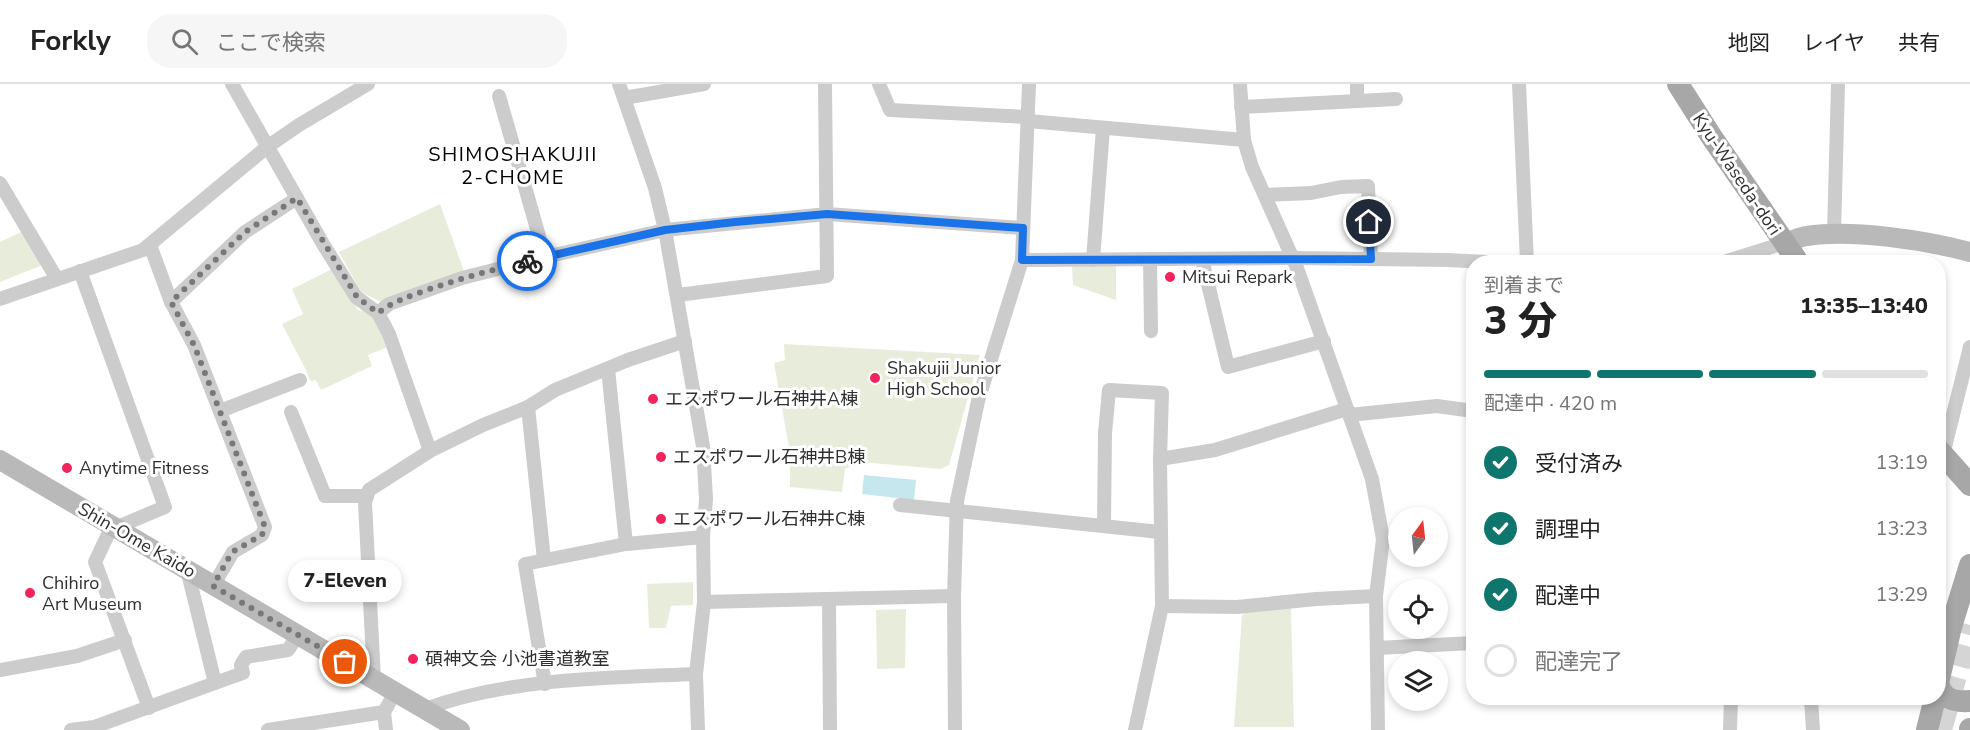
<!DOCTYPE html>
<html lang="ja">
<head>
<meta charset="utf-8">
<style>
  body { margin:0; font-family:"Nunito Sans","Noto Sans JP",sans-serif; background:#f6f6f6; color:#222; height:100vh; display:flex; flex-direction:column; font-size:22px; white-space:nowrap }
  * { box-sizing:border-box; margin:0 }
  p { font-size:20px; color:#767676 }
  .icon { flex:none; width:33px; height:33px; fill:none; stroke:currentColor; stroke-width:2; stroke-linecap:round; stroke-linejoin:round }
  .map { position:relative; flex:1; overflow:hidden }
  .panel { position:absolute; left:1466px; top:171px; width:480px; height:450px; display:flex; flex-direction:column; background:#fff; border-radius:24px; box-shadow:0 3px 9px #0003 }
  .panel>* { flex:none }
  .needle { width:39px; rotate:15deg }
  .fabs { position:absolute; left:1388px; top:423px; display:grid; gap:12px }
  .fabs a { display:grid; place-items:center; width:60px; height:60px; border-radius:50%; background:#fff; box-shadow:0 3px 9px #0003; font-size:30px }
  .pin { position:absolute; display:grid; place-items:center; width:51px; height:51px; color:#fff; margin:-26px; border:3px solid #fff; border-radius:50%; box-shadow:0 2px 6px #0007 }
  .courier { position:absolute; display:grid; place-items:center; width:60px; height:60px; margin:-30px; border:4px solid #1a73e8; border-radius:50%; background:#fff; color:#222; box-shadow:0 2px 8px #0007 }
  .bubble { position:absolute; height:42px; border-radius:21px; background:#fff; box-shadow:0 3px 9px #0003; font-size:20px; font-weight:800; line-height:42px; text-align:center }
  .head em { font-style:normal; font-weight:800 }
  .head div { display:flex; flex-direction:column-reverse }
  .head { display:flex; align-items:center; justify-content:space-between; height:102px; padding:0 18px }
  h1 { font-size:39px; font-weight:800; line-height:45px }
  .bar { display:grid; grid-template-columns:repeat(4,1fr); gap:9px 6px; align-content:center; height:72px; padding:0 18px }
  .bar i { height:8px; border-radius:4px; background:#e0e0e0 }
  .bar .on { background:#0f766e }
  .bar p { grid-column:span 4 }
  ol { padding:0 18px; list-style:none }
  li { display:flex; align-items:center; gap:18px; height:66px }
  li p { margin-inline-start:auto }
  li .icon { padding:6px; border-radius:50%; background:#0f766e; color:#fff; stroke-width:4 }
  li:last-child { color:#767676 }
  li i { width:33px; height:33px; border:3px solid #e0e0e0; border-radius:50% }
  header { display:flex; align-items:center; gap:36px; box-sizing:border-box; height:84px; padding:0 30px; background:#fff; border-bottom:2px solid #e0e0e0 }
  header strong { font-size:28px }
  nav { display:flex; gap:33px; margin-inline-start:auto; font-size:21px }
  .search { width:420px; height:54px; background:#f6f6f6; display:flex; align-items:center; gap:15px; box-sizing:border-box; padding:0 21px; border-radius:24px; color:#767676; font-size:22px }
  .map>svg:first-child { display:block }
  .green { fill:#e8eddb }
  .water { fill:#c6e7ee }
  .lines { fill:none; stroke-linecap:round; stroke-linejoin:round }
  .primary-tunnel { stroke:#d5d5d5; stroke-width:22; stroke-dasharray:22 11; stroke-linecap:butt }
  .street { stroke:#ccc; stroke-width:14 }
  .secondary { stroke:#b9b9b9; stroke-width:20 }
  .primary { stroke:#a7a7a7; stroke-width:22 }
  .done { stroke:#787878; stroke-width:6; stroke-dasharray:0 10.8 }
  .route { stroke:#1a73e8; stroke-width:8 }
  .poi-dot { fill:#f3235b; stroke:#fff; stroke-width:2 }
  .labels { text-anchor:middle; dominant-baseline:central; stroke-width:6; stroke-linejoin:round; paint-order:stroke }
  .street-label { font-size:18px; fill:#2f2f2f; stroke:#fff }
  .poi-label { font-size:18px; fill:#2f2f2f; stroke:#fff; text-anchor:start }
  .neighbourhood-label { font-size:20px; letter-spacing:1.5px; fill:#000; stroke:#fff }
</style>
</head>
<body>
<header>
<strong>Forkly</strong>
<div class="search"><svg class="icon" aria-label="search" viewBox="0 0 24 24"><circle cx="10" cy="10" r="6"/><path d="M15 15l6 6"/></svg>ここで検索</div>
<nav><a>地図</a><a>レイヤ</a><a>共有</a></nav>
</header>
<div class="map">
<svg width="1970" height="646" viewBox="0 0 1970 646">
  <rect width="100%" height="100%" fill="#fff"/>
  <g class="green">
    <path d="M 440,120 L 465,190 L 383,219 L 361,208 L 339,168 Z"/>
    <path d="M 25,146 L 45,180 L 0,198 L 0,158 Z"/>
    <path d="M 1072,182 L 1116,182 L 1116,216 L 1073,201 Z"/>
    <path d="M 334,184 L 358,226 L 373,229 L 390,262 L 368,271 L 372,282 L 321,306 L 316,296 L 310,297 L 306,286 L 282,240 L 303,230 L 292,205 Z"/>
    <path d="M 784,260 L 980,271 L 949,381 L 941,385 L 860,378 L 845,385 L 842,408 L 790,403 L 790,369 L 774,279 L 785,276 Z"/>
    <path d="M 693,498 L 693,521 L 671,522 L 666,544 L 649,544 L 647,500 Z"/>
    <path d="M 1291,524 L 1294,643 L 1234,643 L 1242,532 L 1245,528 Z"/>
    <path d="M 906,525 L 905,584 L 877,585 L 876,526 Z"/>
  </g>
  <path class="water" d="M 864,391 L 916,396 L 914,416 L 862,410 Z"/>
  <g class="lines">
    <path class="primary-tunnel" d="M 1941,646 L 1970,541"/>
    <g class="street">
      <path d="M 232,0 L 323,160 L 356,213 L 378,229 L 389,250 L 430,367"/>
      <path d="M 619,0 L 655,104 L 665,146 L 703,362 L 706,415 L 703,453 L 704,518 L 696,590 L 698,646"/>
      <path d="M 879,0 L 890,26 L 1028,33"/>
      <path d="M 1240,0 L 1244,56 L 1252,83 L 1297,184 L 1372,395 L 1383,455 L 1376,512 L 1378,646"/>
      <path d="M 1519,0 L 1527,178"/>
      <path d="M 499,12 L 545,173"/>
      <path d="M 624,14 L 704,0"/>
      <path d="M 1357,17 L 1357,0"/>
      <path d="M 1241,23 L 1396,15"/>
      <path d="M 1028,37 L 1244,56"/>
      <path d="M 0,99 L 57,195"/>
      <path d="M 1265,111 L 1311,109 L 1341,103 L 1368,102 L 1371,175"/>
      <path d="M 1834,150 L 1838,0"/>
      <path d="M 150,161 L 171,218 L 194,261 L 265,443 L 262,451 L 233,468 L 213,502"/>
      <path d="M 1150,175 L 1151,247"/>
      <path d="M 1202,175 L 1228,283 L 1324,257"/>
      <path d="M 1022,176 L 1293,174 L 1447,176 L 1487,178"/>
      <path d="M 1093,176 L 1103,44"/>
      <path d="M 1724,178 L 1784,159"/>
      <path d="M 80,187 L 165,423 L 115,444"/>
      <path d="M 678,211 L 827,192 L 825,0"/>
      <path d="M 0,215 L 143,166 L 267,63 L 299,41 L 368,0"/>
      <path d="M 171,218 L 245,148 L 297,114"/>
      <path d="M 378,229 L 389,220 L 462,194 L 545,173 L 665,146 L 827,130 L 1023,144"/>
      <path d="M 608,285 L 626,460"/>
      <path d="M 528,323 L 544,476"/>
      <path d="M 220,327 L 300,296"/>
      <path d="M 291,328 L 325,412 L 367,412"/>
      <path d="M 1349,331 L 1437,322 L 1473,327"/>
      <path d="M 1943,371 L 1970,263"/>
      <path d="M 900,421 L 1160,448"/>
      <path d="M 1104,441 L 1105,349 L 1109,306 L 1162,309 L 1160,375"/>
      <path d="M 112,442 L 95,478 L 149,624"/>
      <path d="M 829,515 L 830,646"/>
      <path d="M 704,518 L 954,512"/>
      <path d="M 1162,522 L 1237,523 L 1316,515 L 1376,512"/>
      <path d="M 1377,564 L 1473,559"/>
      <path d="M 0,586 L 77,572 L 125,556"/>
      <path d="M 374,595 L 365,418 L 369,406 L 430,367 L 483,341 L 528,323 L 555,306 L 628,276 L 685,257"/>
      <path d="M 215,599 L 243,589 L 241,581 L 246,573 L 288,566 L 298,551"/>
      <path d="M 545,600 L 525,480 L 626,460 L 703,453"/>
      <path d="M 1811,614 L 1813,646"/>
      <path d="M 425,625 C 509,594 607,594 696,590"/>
      <path d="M 384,628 L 386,646"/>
      <path d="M 71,646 L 94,643 L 215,599 L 187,485"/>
      <path d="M 268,646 L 384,628 L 396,607"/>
      <path d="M 955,646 L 954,512 L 957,417 L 978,317 L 1022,176 L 1029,0"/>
      <path d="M 1135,646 L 1162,522 L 1160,375 L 1215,366 L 1347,325"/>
      <path d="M 1730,646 L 1731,614"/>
    </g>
    <g class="secondary">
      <path d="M 1784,159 C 1792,157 1799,153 1807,152 C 1852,145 1925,156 1970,168"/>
      <path d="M 0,376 L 460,646"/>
    </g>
    <g class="primary">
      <path d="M 1678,0 L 1711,52 L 1798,178"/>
      <path d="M 1938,365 L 1970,401"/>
      <path d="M 1938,599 L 1951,543 L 1970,481"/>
      <path d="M 1938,599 C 1942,616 1955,618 1970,617"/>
      <path d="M 1927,646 L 1935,614"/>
      <path d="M 1970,646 L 1970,645"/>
    </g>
  </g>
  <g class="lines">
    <path class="done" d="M 345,578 L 213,502 L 232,468 L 262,451 L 265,443 L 194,261 L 171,218 L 245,148 L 297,114 L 357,213 L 378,229 C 392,218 407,213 424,207 C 458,195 493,186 527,177"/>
    <path class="route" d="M 527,177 L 665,146 L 735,138 L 827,130 L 1023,144 L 1022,176 L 1371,175 L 1369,138"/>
  </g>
  <g class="poi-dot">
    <circle cx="1170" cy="193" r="6"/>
    <circle cx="875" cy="294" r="6"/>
    <circle cx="653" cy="315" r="6"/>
    <circle cx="661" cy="373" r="6"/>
    <circle cx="67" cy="384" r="6"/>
    <circle cx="661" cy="435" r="6"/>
    <circle cx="30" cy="509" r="6"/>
    <circle cx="413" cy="575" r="6"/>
  </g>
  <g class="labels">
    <g class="street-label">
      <text transform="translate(1737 90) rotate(56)">Kyu-Waseda-dori</text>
      <text transform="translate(137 456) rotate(30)">Shin-Ome Kaido</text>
    </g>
    <g class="poi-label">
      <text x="1182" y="193">Mitsui Repark</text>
      <text x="887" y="284">Shakujii Junior<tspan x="887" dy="21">High School</tspan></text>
      <text x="665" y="315">エスポワール石神井A棟</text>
      <text x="673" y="373">エスポワール石神井B棟</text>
      <text x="79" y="384">Anytime Fitness</text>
      <text x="673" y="435">エスポワール石神井C棟</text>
      <text x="42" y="499">Chihiro<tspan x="42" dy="21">Art Museum</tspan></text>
      <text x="425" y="575">碩神文会 小池書道教室</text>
    </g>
    <g class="neighbourhood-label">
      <text x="513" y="70">SHIMOSHAKUJII<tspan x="513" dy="23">2-CHOME</tspan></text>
    </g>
  </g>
</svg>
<div class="fabs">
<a><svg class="needle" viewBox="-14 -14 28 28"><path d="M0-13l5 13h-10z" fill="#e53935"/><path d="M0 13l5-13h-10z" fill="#767676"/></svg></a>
<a><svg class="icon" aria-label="locate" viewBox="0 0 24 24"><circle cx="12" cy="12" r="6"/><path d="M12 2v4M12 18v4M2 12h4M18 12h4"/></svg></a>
<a><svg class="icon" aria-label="layers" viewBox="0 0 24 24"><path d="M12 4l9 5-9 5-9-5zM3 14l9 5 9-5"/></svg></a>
</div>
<div class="pin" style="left:345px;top:578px;background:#ea580c"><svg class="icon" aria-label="bag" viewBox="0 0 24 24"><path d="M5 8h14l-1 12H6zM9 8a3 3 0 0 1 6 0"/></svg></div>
<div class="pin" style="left:1369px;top:138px;background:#1f2937"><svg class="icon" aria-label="home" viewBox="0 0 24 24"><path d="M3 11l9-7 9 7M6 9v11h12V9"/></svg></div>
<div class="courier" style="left:527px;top:177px"><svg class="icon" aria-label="bike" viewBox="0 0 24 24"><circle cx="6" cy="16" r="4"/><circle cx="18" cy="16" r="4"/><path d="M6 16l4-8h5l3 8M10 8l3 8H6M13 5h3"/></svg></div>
<div class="bubble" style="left:288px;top:476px;width:114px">7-Eleven</div>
<section class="panel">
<div class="head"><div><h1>3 分</h1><p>到着まで</p></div><em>13:35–13:40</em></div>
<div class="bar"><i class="on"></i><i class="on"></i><i class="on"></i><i></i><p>配達中 · 420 m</p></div>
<ol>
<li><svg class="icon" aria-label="check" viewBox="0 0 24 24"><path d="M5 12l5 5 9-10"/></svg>受付済み<p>13:19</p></li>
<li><svg class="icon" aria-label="check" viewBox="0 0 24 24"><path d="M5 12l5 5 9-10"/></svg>調理中<p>13:23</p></li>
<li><svg class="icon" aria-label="check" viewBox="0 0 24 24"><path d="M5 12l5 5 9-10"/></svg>配達中<p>13:29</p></li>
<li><i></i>配達完了</li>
</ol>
</section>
</div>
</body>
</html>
